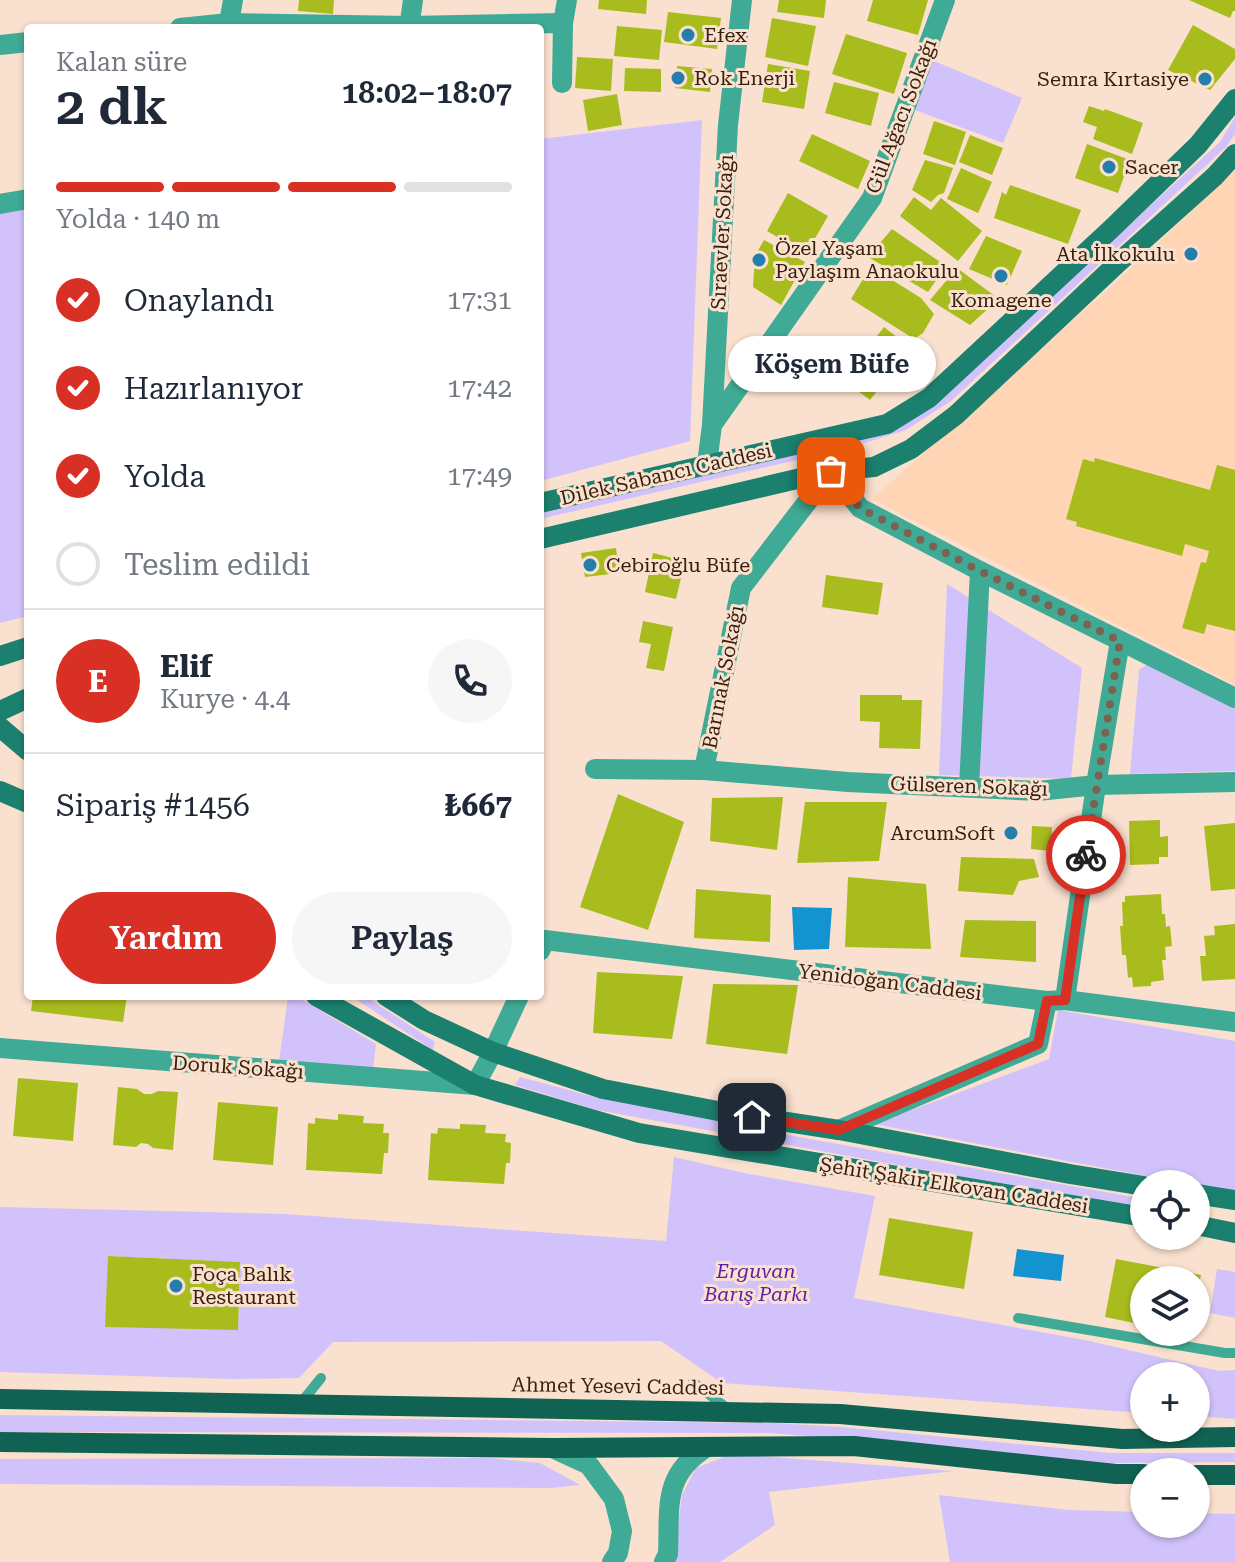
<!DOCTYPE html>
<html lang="tr">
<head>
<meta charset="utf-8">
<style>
  body { margin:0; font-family:"Roboto Serif",serif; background:#f6f6f7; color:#1f2937; height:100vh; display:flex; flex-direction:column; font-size:30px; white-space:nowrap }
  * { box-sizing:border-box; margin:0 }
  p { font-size:26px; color:#747a83 }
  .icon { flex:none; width:44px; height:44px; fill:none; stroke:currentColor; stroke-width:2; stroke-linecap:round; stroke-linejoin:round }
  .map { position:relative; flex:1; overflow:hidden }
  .sheet { position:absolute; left:24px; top:24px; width:520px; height:976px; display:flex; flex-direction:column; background:#fff; border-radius:8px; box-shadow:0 2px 6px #0004 }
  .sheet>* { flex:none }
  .buttons { position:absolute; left:1130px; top:1170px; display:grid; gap:16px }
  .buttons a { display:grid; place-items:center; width:80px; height:80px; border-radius:50%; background:#fff; box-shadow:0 2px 6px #0004; font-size:40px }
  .pin { position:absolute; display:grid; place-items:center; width:68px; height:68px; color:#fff; margin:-34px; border-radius:16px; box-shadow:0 4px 12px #0006 }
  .courier { position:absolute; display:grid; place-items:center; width:80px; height:80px; margin:-40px; border:6px solid #d93025; border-radius:50%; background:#fff; color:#222; box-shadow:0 2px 10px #0007 }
  .bubble { position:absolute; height:56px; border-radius:28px; background:#fff; box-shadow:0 2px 6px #0004; font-size:26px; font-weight:600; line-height:56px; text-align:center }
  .headline em { font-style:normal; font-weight:600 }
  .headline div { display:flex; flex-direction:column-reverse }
  .headline { display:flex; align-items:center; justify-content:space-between; height:136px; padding:0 32px }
  h1 { font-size:52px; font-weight:600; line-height:60px }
  .bar { display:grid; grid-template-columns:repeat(4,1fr); gap:12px 8px; align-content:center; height:96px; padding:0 32px }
  .bar i { height:10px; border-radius:6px; background:#e0e1e3 }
  .bar .on { background:#d93025 }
  .bar p { grid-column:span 4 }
  .line { display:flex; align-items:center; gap:20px; padding:0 32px; border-top:2px solid #e0e1e3 }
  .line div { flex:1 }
  .round { display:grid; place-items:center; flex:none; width:84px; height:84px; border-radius:42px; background:#f6f6f7 }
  ol { padding:0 32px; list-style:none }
  li { display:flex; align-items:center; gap:24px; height:88px }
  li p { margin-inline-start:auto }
  li .icon { padding:8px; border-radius:50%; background:#d93025; color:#fff; stroke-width:4 }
  li:last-child { color:#747a83 }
  li i { width:44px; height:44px; border:4px solid #e0e1e3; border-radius:50% }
  .cta { display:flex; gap:16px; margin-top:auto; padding:16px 32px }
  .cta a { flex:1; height:92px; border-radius:48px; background:#d93025; color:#fff; font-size:32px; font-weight:600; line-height:92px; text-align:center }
  .cta a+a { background:#f6f6f7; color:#1f2937 }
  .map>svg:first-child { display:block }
  .built { fill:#ffd5b6 }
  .green { fill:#d2c2fb; fill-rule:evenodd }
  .water { fill:#1393cf }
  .building { fill:#a8bc1e }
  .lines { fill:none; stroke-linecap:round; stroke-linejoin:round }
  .lane { stroke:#3faa95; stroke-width:10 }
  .street { stroke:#3faa95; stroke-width:20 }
  .secondary { stroke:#1b806e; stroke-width:20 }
  .primary { stroke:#106253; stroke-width:20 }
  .done { stroke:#7b6350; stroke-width:8; stroke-dasharray:0 14.4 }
  .route { stroke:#d93025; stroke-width:10 }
  .poi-dot { fill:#257dac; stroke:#fae0ce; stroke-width:3 }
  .labels { text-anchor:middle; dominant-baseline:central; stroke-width:6; stroke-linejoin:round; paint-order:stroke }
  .poi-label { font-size:20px; fill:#361f0c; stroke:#fae0ce; text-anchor:start }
  .street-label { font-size:20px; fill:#361f0c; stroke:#fae0ce }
  .park-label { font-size:20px; font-style:italic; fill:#5e21a9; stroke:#fae0ce }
</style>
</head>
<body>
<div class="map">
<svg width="1235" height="1562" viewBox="0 0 1235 1562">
  <rect width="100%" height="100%" fill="#fae0ce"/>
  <path class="built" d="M 1235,166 L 1235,685 L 872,499 L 1105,292 L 1187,216 Z"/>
  <g class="green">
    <path d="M 932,60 L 1022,98 L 1003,143 L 915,110 Z"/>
    <path d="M 1235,117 L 1235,134 L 1226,147 L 951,401 L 906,430 L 845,449 L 540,519 L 540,512 L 938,399 L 1220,142 Z"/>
    <path d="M 702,120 L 690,441 L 540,481 L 540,139 Z"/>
    <path d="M 28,200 L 28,616 L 0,623 L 0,204 Z"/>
    <path d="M 947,584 L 1082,668 L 1071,779 L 939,775 Z"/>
    <path d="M 1149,663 L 1235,708 L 1235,771 L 1130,774 L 1139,670 Z"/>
    <path d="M 288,996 L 296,996 L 376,1044 L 373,1071 L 279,1062 Z"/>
    <path d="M 351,996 L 365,996 L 435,1042 L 433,1050 Z"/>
    <path d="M 1058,1010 L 1235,1041 L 1235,1193 L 1196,1186 L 1196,1184 L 1187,1184 L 874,1124 L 1049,1059 Z"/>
    <path d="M 520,1077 L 598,1098 L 810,1139 L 1144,1199 L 1144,1210 L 597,1110 L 515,1085 Z"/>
    <path d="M 674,1157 L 749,1174 L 875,1196 L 854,1298 L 1085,1340 L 1219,1371 L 1235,1370 L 1235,1419 L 1196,1416 L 1196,1376 L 1144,1376 L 1144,1413 L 722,1383 L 661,1341 L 333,1342 L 299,1378 L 233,1379 L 0,1372 L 0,1207 L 285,1214 L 666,1241 ZM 108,1256 L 240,1262 L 238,1329 L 106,1327 Z"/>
    <path d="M 1217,1269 L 1235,1272 L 1235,1318 L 1210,1313 Z"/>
    <path d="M 0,1415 L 776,1423 L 842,1427 L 1111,1453 L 1235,1453 L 1235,1462 L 1111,1463 L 771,1433 L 0,1432 Z"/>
    <path d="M 732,1454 L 954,1471 L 769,1492 L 775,1525 L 720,1562 L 673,1562 L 682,1495 L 696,1468 Z"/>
    <path d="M 491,1458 L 540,1463 L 580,1485 L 550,1488 L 0,1484 L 0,1459 Z"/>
    <path d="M 939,1495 L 1068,1510 L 1144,1512 L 1144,1524 L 1196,1524 L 1196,1513 L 1235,1514 L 1235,1562 L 950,1562 Z"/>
  </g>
  <g class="water">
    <path d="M 792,907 L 832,908 L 829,949 L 794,950 Z"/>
    <path d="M 1017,1249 L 1064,1255 L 1061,1281 L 1013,1276 Z"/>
  </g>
  <g class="building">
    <path d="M 299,0 L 334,0 L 333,14 L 298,11 Z"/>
    <path d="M 599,0 L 647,0 L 646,14 L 598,9 Z"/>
    <path d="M 779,0 L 826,0 L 824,18 L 777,12 Z"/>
    <path d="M 873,0 L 928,0 L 918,35 L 867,21 Z"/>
    <path d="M 1189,0 L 1235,0 L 1235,11 L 1233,11 L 1230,18 Z"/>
    <path d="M 668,12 L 721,18 L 717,49 L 664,42 Z"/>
    <path d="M 772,18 L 816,26 L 808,66 L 765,57 Z"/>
    <path d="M 1193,25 L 1235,49 L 1235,59 L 1210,90 L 1168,70 Z"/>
    <path d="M 617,26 L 662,30 L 659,60 L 614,56 Z"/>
    <path d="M 846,34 L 907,53 L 894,94 L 832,74 Z"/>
    <path d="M 577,57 L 613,59 L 611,91 L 575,88 Z"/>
    <path d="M 768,64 L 810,71 L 804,109 L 762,102 Z"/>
    <path d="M 677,66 L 712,69 L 710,92 L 675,88 Z"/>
    <path d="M 625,68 L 661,69 L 661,92 L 624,91 Z"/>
    <path d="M 834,82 L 879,93 L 871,126 L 825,113 Z"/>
    <path d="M 617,94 L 622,125 L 588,131 L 583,100 Z"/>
    <path d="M 1089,106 L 1104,111 L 1105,109 L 1143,123 L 1132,154 L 1093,139 L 1097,127 L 1083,122 Z"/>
    <path d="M 934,121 L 966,132 L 955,165 L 923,154 Z"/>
    <path d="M 812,134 L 870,161 L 858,189 L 799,161 Z"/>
    <path d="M 970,135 L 1003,148 L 992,175 L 959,162 Z"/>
    <path d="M 1087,144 L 1130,160 L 1118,193 L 1075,178 Z"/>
    <path d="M 925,160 L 953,168 L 944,193 L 938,195 L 931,202 L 912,190 Z"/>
    <path d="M 961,168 L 992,182 L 978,213 L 947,199 Z"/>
    <path d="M 1010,185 L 1081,210 L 1068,244 L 994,218 L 1002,192 L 1006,195 Z"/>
    <path d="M 788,193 L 828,216 L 806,254 L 767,231 Z"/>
    <path d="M 914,197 L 931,210 L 941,198 L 982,231 L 958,261 L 900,216 Z"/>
    <path d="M 892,229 L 946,266 L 928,292 L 868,257 Z"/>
    <path d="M 986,236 L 1022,251 L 1007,285 L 969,269 Z"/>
    <path d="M 764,240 L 805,262 L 781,305 L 753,287 L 755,256 Z"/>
    <path d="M 873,268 L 921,298 L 934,314 L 923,333 L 914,339 L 851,299 L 863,279 Z"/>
    <path d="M 957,268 L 999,299 L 970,325 L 930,300 Z"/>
    <path d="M 884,327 L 911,348 L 870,400 L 843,380 Z"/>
    <path d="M 1095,458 L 1210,490 L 1217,465 L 1235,470 L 1235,631 L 1207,624 L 1204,634 L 1182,628 L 1201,562 L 1206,563 L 1209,551 L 1185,544 L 1182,556 L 1076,526 L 1077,522 L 1066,519 L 1083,459 L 1094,462 Z"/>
    <path d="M 616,548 L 619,573 L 585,577 L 581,553 Z"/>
    <path d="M 653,553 L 685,561 L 676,599 L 645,592 Z"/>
    <path d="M 826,575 L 883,583 L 878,615 L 822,607 Z"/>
    <path d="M 643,621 L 673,627 L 664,671 L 646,668 L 651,644 L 639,642 Z"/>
    <path d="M 860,695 L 902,695 L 902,700 L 922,700 L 920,749 L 879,748 L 880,722 L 860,721 Z"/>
    <path d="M 618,794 L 684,822 L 648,930 L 580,907 Z"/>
    <path d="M 783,797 L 777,850 L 710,841 L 712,798 Z"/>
    <path d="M 805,802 L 887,802 L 879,861 L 797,863 Z"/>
    <path d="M 1160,820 L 1160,837 L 1168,836 L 1168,857 L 1159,857 L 1159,864 L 1130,865 L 1129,821 Z"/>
    <path d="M 1235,823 L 1235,889 L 1211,891 L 1204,826 Z"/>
    <path d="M 1032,826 L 1052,827 L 1051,851 L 1031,849 Z"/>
    <path d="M 961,857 L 1034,859 L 1039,877 L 1019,881 L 1013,895 L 958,891 Z"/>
    <path d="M 848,877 L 926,884 L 931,949 L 845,947 Z"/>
    <path d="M 696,889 L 771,895 L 770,942 L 694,938 Z"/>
    <path d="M 1161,894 L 1162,914 L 1165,914 L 1166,927 L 1170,926 L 1172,946 L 1165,947 L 1166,960 L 1162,960 L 1164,980 L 1151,982 L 1151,986 L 1133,987 L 1132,977 L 1128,978 L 1126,955 L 1122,955 L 1120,926 L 1123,926 L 1122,902 L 1125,902 L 1125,896 Z"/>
    <path d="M 965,920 L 1036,921 L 1036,962 L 960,957 Z"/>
    <path d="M 1235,924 L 1235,979 L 1202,981 L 1200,956 L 1206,956 L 1204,936 L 1215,935 L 1214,926 Z"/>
    <path d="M 597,972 L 683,976 L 672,1039 L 593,1033 Z"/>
    <path d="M 713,984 L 798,985 L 787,1054 L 706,1044 Z"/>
    <path d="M 33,996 L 127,996 L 123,1022 L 31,1011 Z"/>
    <path d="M 18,1078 L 78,1083 L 73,1141 L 13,1136 Z"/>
    <path d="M 118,1087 L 137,1089 L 144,1094 L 152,1094 L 158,1091 L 178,1092 L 173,1150 L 153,1148 L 148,1144 L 141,1143 L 136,1147 L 113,1145 Z"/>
    <path d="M 218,1102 L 278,1107 L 273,1165 L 213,1160 Z"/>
    <path d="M 338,1114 L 364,1116 L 363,1123 L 384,1124 L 383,1133 L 389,1133 L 388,1153 L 384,1153 L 382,1174 L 306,1170 L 308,1123 L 315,1124 L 315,1118 L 338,1120 Z"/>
    <path d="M 460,1124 L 486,1125 L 485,1133 L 506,1134 L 505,1142 L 511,1143 L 510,1163 L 506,1163 L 504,1184 L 428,1180 L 431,1133 L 437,1134 L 438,1128 L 460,1129 Z"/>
    <path d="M 889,1218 L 973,1232 L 964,1289 L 879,1275 Z"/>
    <path d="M 108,1256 L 240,1262 L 238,1330 L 105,1327 Z"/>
    <path d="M 1116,1259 L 1201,1275 L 1197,1291 L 1196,1291 L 1196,1280 L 1144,1280 L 1144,1325 L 1105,1317 Z"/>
  </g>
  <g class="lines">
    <g class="lane">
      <path d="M 1018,1318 L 1225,1353 L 1235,1353"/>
      <path d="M 693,1382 L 728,1409"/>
      <path d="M 300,1404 L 321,1378"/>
    </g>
    <g class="street">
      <path d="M 229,23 L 233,0"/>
      <path d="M 180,28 L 229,23 L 409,26 L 563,23"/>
      <path d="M 409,28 L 413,0"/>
      <path d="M 0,45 L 28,42"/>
      <path d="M 562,83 L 563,23 L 567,0"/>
      <path d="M 0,204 L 28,199"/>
      <path d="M 712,425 L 872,198 L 945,0"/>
      <path d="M 707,464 L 712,425 L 728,125 L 742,0"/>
      <path d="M 595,769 L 704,770 L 848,782 L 1038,791 L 1096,785 L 1235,782"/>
      <path d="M 704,770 L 741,588 L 831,471 L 860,508 L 980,571 L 1235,698"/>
      <path d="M 969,787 L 980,571"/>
      <path d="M 540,951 L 545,940 L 1047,1001 L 1065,1000 L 1235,1022"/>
      <path d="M 1065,1000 L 1096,785 L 1120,641"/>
      <path d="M 0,1048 L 475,1085 L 493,1052 L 519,996"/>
      <path d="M 839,1130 L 1038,1044 L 1047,1001"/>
      <path d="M 552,1448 L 589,1465 L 614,1499 L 622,1531 L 618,1553 L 612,1562"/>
      <path d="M 664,1562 L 668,1554 C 670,1507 662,1475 707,1447"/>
    </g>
    <g class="secondary">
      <path d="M 540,503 L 887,424 L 929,398 L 1109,231 L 1198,145 L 1235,99"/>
      <path d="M 540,539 L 831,471 L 874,467 L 911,449 L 956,415 L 1120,261 L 1215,176 L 1235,154"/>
      <path d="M 0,656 L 28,647"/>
      <path d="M 0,711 L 28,698"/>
      <path d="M 0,727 L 28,751"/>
      <path d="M 0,791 L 28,803"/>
      <path d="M 316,996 L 475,1085 L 639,1133 L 1144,1217"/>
      <path d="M 386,996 L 424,1020 L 493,1052 L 603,1089 L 723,1112 L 839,1130 L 1070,1174 L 1144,1186"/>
      <path d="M 1196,1194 L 1235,1200"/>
      <path d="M 1196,1225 L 1235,1233"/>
    </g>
    <g class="primary">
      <path d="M 0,1399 L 840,1414 L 1122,1439 L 1235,1437"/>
      <path d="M 0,1442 L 552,1448 L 854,1446 L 1116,1474 L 1144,1474"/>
      <path d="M 1196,1475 L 1235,1475"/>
    </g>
  </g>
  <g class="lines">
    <path class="done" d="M 831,471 L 860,508 L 980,571 L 1120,641 L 1086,855"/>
    <path class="route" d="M 752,1117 L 839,1130 L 1038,1044 L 1047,1001 L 1065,1000 L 1086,855"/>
  </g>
  <g class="poi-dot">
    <circle cx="688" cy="35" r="8"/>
    <circle cx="678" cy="78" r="8"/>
    <circle cx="1205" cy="79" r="8"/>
    <circle cx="1109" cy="167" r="8"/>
    <circle cx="1191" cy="254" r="8"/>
    <circle cx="759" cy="260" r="8"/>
    <circle cx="1001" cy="276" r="8"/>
    <circle cx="590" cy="565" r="8"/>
    <circle cx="1011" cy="833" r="8"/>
    <circle cx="176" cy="1286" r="8"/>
  </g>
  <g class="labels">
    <g class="poi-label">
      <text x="704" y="35">Efex</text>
      <text x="694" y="78">Rok Enerji</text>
      <text x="1189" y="79" text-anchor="end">Semra Kırtasiye</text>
      <text x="1125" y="167">Sacer</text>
      <text x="775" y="248">Özel Yaşam<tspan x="775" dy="23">Paylaşım Anaokulu</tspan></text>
      <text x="1175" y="254" text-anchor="end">Ata İlkokulu</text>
      <text x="1001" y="300" text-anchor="middle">Komagene</text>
      <text x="606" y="565">Cebiroğlu Büfe</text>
      <text x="995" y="833" text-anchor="end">ArcumSoft</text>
      <text x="192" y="1274">Foça Balık<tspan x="192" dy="23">Restaurant</tspan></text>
    </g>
    <g class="street-label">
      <text transform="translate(901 116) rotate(-69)">Gül Ağacı Sokağı</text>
      <text transform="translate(722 232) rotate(-87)">Sıraevler Sokağı</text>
      <text transform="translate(666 474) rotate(-13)">Dilek Sabancı Caddesi</text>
      <text transform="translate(723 677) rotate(-79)">Barınak Sokağı</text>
      <text transform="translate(969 786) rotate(2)">Gülseren Sokağı</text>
      <text transform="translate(890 982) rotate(7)">Yenidoğan Caddesi</text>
      <text transform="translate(238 1067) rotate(4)">Doruk Sokağı</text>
      <text transform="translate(954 1185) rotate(9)">Şehit Şakir Elkovan Caddesi</text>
      <text transform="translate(618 1386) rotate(1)">Ahmet Yesevi Caddesi</text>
    </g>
    <g class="park-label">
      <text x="756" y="1271">Erguvan<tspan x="756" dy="23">Barış Parkı</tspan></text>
    </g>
  </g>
</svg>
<div class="buttons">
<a><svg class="icon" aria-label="locate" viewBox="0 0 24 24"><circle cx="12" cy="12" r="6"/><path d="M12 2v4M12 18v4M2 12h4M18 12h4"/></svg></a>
<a><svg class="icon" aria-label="layers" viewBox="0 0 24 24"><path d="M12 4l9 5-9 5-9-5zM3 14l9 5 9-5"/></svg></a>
<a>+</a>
<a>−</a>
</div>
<div class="pin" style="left:831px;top:471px;background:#ea580c"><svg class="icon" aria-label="bag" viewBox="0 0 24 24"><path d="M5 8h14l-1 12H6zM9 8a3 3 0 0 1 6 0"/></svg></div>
<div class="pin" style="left:752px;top:1117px;background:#1f2937"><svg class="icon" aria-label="home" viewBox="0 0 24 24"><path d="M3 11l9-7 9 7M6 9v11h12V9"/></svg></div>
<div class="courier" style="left:1086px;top:855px"><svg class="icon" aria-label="bike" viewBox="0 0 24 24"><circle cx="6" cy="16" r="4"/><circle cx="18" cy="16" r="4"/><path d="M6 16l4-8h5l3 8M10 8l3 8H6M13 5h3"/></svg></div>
<div class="bubble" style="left:728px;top:336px;width:208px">Köşem Büfe</div>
<section class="sheet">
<div class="headline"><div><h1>2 dk</h1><p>Kalan süre</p></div><em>18:02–18:07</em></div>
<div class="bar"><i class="on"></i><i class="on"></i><i class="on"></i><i></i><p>Yolda · 140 m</p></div>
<ol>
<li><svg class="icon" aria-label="check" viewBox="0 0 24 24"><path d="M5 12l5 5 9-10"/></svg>Onaylandı<p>17:31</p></li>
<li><svg class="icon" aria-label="check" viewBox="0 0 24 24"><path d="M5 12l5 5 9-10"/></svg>Hazırlanıyor<p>17:42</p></li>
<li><svg class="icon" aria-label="check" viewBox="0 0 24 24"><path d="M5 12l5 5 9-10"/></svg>Yolda<p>17:49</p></li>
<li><i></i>Teslim edildi</li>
</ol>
<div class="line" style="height:144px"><b class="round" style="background:#d93025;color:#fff">E</b><div><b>Elif</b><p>Kurye · 4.4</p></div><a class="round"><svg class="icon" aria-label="phone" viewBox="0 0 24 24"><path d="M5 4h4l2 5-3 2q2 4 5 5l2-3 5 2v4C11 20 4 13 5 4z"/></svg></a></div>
<div class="line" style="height:104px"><div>Sipariş #1456</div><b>₺667</b></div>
<div class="cta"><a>Yardım</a><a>Paylaş</a></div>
</section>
</div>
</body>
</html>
